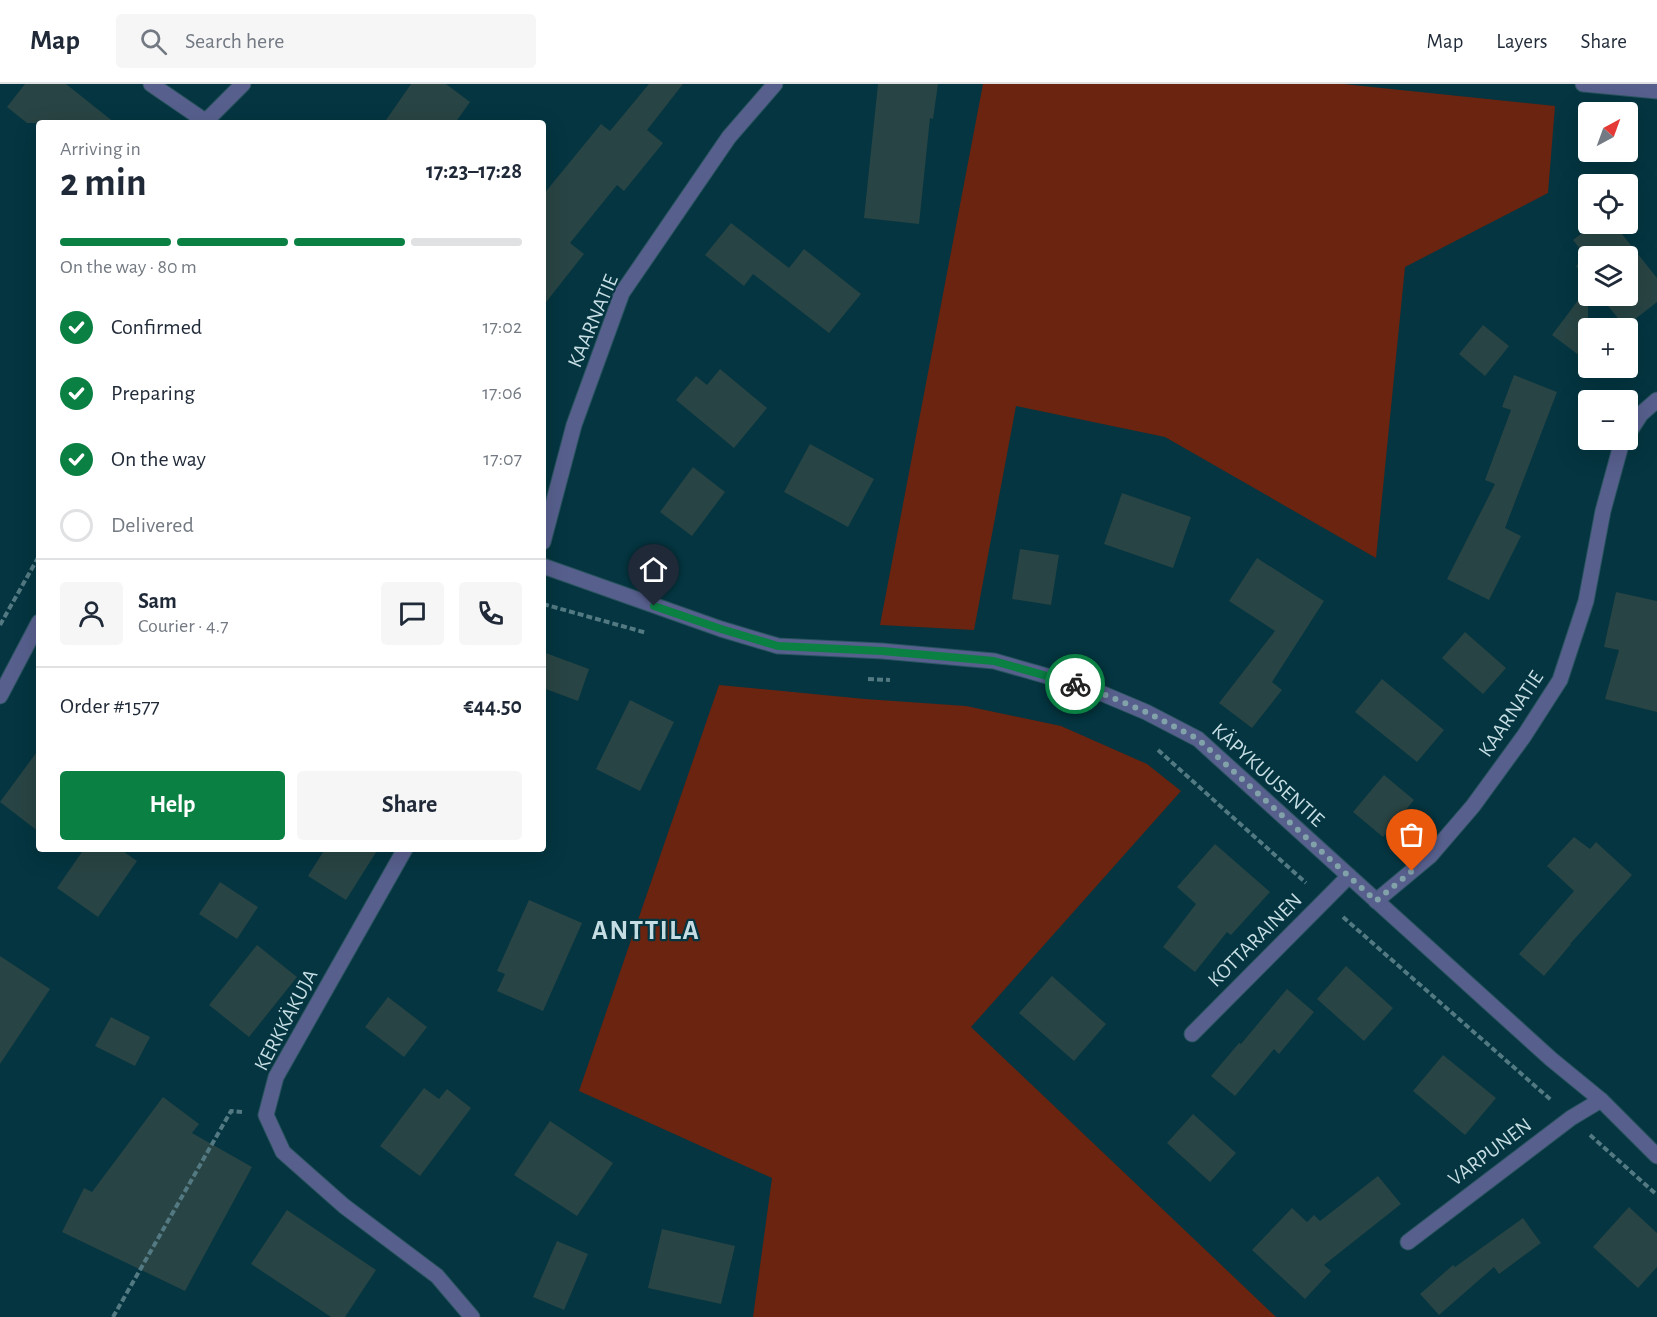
<!DOCTYPE html>
<html lang="en">
<head>
<meta charset="utf-8">
<style>
  body { margin:0; font-family:"Alegreya Sans",sans-serif; background:#f6f6f7; color:#1f2937; height:100vh; display:flex; flex-direction:column; font-size:22px; white-space:nowrap }
  * { box-sizing:border-box; margin:0 }
  p { font-size:20px; color:#747a83 }
  .icon { flex:none; width:33px; height:33px; fill:none; stroke:currentColor; stroke-width:2; stroke-linecap:round; stroke-linejoin:round }
  .map { position:relative; flex:1; overflow:hidden }
  .details { position:absolute; left:36px; top:36px; width:510px; height:732px; display:flex; flex-direction:column; background:#fff; border-radius:6px; box-shadow:0 6px 24px #0002 }
  .details>* { flex:none }
  .needle { width:39px; rotate:41deg }
  .buttons { position:absolute; left:1578px; top:18px; display:grid; gap:12px }
  .buttons a { display:grid; place-items:center; width:60px; height:60px; border-radius:6px; background:#fff; box-shadow:0 6px 24px #0002; font-size:30px }
  .pin { position:absolute; display:grid; place-items:center; width:51px; height:51px; color:#fff; margin:-62px -26px; border-radius:50% 50% 50% 0; rotate:-45deg; box-shadow:0 0 6px #0007 }
  .pin .icon { rotate:45deg }
  .courier { position:absolute; display:grid; place-items:center; width:60px; height:60px; margin:-30px; border:4px solid #0b8043; border-radius:50%; background:#fff; color:#222; box-shadow:0 2px 8px #0007 }
  .overview em { font-style:normal; font-weight:600 }
  .overview div { display:flex; flex-direction:column-reverse }
  .overview { display:flex; align-items:center; justify-content:space-between; height:102px; padding:0 24px }
  h1 { font-size:39px; font-weight:600; line-height:45px }
  .bar { display:grid; grid-template-columns:repeat(4,1fr); gap:9px 6px; align-content:center; height:72px; padding:0 24px }
  .bar i { height:8px; border-radius:4px; background:#e0e1e3 }
  .bar .on { background:#0b8043 }
  .bar p { grid-column:span 4 }
  .line { display:flex; align-items:center; gap:15px; padding:0 24px; border-top:2px solid #e0e1e3 }
  .line div { flex:1 }
  .round { display:grid; place-items:center; flex:none; width:63px; height:63px; border-radius:6px; background:#f6f6f7 }
  ol { padding:0 24px; list-style:none }
  li { display:flex; align-items:center; gap:18px; height:66px }
  li p { margin-inline-start:auto }
  li .icon { padding:6px; border-radius:50%; background:#0b8043; color:#fff; stroke-width:4 }
  li:last-child { color:#747a83 }
  li i { width:33px; height:33px; border:3px solid #e0e1e3; border-radius:50% }
  .button { display:flex; gap:12px; margin-top:auto; padding:12px 24px }
  .button a { flex:1; height:69px; border-radius:6px; background:#0b8043; color:#fff; font-size:24px; font-weight:600; line-height:69px; text-align:center }
  .button a+a { background:#f6f6f7; color:#1f2937 }
  header { display:flex; align-items:center; gap:36px; box-sizing:border-box; height:84px; padding:0 30px; background:#fff; border-bottom:2px solid #e0e1e3 }
  header strong { font-size:28px }
  nav { display:flex; gap:33px; margin-inline-start:auto; font-size:21px }
  .search { width:420px; height:54px; background:#f6f6f7; display:flex; align-items:center; gap:15px; box-sizing:border-box; padding:0 21px; border-radius:6px; color:#747a83; font-size:22px }
  .map>svg:first-child { display:block }
  .green { fill:#6a2410 }
  .building { fill:#294444 }
  .lines { fill:none; stroke-linecap:round; stroke-linejoin:round }
  .minor-casing { stroke:#27535d; stroke-width:17 }
  .path { stroke:#537982; stroke-width:4; stroke-dasharray:6 3; stroke-linecap:butt }
  .minor { stroke:#575f8d; stroke-width:15 }
  .done { stroke:#82a2aa; stroke-width:6; stroke-dasharray:0 10.8 }
  .route { stroke:#0b8043; stroke-width:8 }
  .labels { text-anchor:middle; dominant-baseline:central; stroke-width:4.5; stroke-linejoin:round; paint-order:stroke }
  .street-label { font-size:21px; fill:#c6dde3; stroke:#043540 }
  .district-label { font-size:27px; font-weight:bold; letter-spacing:1.5px; fill:#c6dde3; stroke:#043540 }
</style>
</head>
<body>
<header>
<strong>Map</strong>
<div class="search"><svg class="icon" aria-label="search" viewBox="0 0 24 24"><circle cx="10" cy="10" r="6"/><path d="M15 15l6 6"/></svg>Search here</div>
<nav><a>Map</a><a>Layers</a><a>Share</a></nav>
</header>
<div class="map">
<svg width="1657" height="1233" viewBox="0 0 1657 1233">
  <rect width="100%" height="100%" fill="#043540"/>
  <g class="green">
    <path d="M 983,0 L 1343,0 L 1555,22 L 1548,109 L 1405,183 L 1376,474 L 1165,353 L 1016,322 L 974,546 L 880,541 Z"/>
    <path d="M 719,601 L 865,615 L 966,622 L 1061,642 L 1147,680 L 1181,707 L 971,943 L 1276,1233 L 753,1233 L 772,1094 L 579,1007 Z"/>
  </g>
  <g class="building">
    <path d="M 25,0 L 66,0 L 115,39 L 27,39 L 7,23 Z"/>
    <path d="M 411,0 L 446,0 L 470,18 L 455,39 L 384,39 Z"/>
    <path d="M 649,0 L 683,0 L 647,46 L 663,59 L 624,107 L 617,101 L 570,159 L 584,170 L 543,222 L 543,111 L 601,40 L 610,47 Z"/>
    <path d="M 878,0 L 938,0 L 933,35 L 930,34 L 919,140 L 864,134 Z"/>
    <path d="M 731,139 L 789,184 L 804,165 L 861,210 L 829,249 L 753,190 L 744,202 L 705,171 Z"/>
    <path d="M 1594,140 L 1614,140 L 1657,194 L 1657,218 L 1625,243 L 1600,212 L 1628,212 L 1628,172 L 1588,172 L 1588,197 L 1576,182 L 1587,174 L 1573,156 Z"/>
    <path d="M 1588,203 L 1588,278 L 1552,251 Z"/>
    <path d="M 1483,241 L 1509,262 L 1485,292 L 1459,270 Z"/>
    <path d="M 720,285 L 767,324 L 734,364 L 676,316 L 696,292 L 707,301 Z"/>
    <path d="M 1514,291 L 1557,308 L 1505,444 L 1521,452 L 1489,516 L 1447,495 L 1495,400 L 1485,396 L 1511,326 L 1502,323 Z"/>
    <path d="M 810,360 L 874,395 L 848,443 L 784,408 Z"/>
    <path d="M 693,383 L 725,408 L 692,452 L 660,428 Z"/>
    <path d="M 1122,409 L 1191,433 L 1173,484 L 1104,460 Z"/>
    <path d="M 1020,465 L 1059,471 L 1051,521 L 1012,515 Z"/>
    <path d="M 1257,474 L 1324,517 L 1272,598 L 1282,606 L 1252,644 L 1219,619 L 1275,547 L 1229,517 Z"/>
    <path d="M 1616,508 L 1657,517 L 1657,628 L 1605,615 L 1619,566 L 1604,563 Z"/>
    <path d="M 1465,548 L 1506,584 L 1483,610 L 1442,574 Z"/>
    <path d="M 543,568 L 589,585 L 578,617 L 543,604 Z"/>
    <path d="M 1382,595 L 1444,646 L 1417,678 L 1355,628 Z"/>
    <path d="M 630,616 L 674,638 L 640,707 L 596,685 Z"/>
    <path d="M 39,665 L 39,748 L 0,718 Z"/>
    <path d="M 1384,691 L 1414,716 L 1383,753 L 1353,728 Z"/>
    <path d="M 1574,753 L 1590,765 L 1596,758 L 1632,791 L 1570,860 L 1571,860 L 1544,892 L 1519,870 L 1574,807 L 1547,782 Z"/>
    <path d="M 1215,760 L 1270,808 L 1231,851 L 1227,848 L 1195,888 L 1163,863 L 1196,820 L 1177,803 Z"/>
    <path d="M 84,765 L 120,765 L 137,777 L 98,833 L 57,804 Z"/>
    <path d="M 325,765 L 378,765 L 346,816 L 308,792 Z"/>
    <path d="M 220,798 L 258,823 L 237,855 L 199,830 Z"/>
    <path d="M 529,816 L 582,839 L 543,927 L 497,907 L 505,890 L 497,887 Z"/>
    <path d="M 257,861 L 297,893 L 249,953 L 209,921 Z"/>
    <path d="M 0,872 L 50,905 L 0,980 Z"/>
    <path d="M 1346,882 L 1393,924 L 1364,957 L 1317,915 Z"/>
    <path d="M 1052,892 L 1106,940 L 1074,977 L 1019,929 Z"/>
    <path d="M 1287,905 L 1314,928 L 1279,970 L 1274,965 L 1235,1012 L 1211,992 L 1239,959 L 1241,960 Z"/>
    <path d="M 388,913 L 427,943 L 404,973 L 365,943 Z"/>
    <path d="M 111,933 L 150,953 L 135,982 L 95,962 Z"/>
    <path d="M 1443,971 L 1496,1014 L 1465,1051 L 1413,1007 Z"/>
    <path d="M 424,1004 L 439,1015 L 447,1005 L 471,1024 L 420,1092 L 380,1062 Z"/>
    <path d="M 163,1013 L 199,1040 L 192,1049 L 252,1083 L 185,1207 L 62,1148 L 84,1104 L 92,1108 Z"/>
    <path d="M 1193,1030 L 1236,1069 L 1210,1098 L 1167,1059 Z"/>
    <path d="M 550,1037 L 613,1079 L 577,1132 L 514,1091 Z"/>
    <path d="M 1378,1092 L 1401,1120 L 1324,1181 L 1331,1187 L 1305,1215 L 1252,1166 L 1292,1124 L 1307,1138 L 1314,1131 L 1320,1137 Z"/>
    <path d="M 1629,1123 L 1657,1149 L 1657,1183 L 1638,1204 L 1593,1163 Z"/>
    <path d="M 287,1126 L 376,1186 L 345,1233 L 331,1233 L 251,1180 Z"/>
    <path d="M 1523,1134 L 1541,1159 L 1499,1190 L 1494,1183 L 1439,1231 L 1420,1210 L 1453,1181 L 1455,1183 Z"/>
    <path d="M 662,1145 L 735,1162 L 721,1220 L 648,1204 Z"/>
    <path d="M 557,1157 L 588,1170 L 564,1226 L 533,1213 Z"/>
  </g>
  <g class="lines">
    <g class="minor-casing">
      <g id="minor">
        <path d="M 151,0 L 205,37"/>
        <path d="M 1583,0 L 1657,7"/>
        <path d="M 204,39 L 243,0"/>
        <path d="M 1628,350 L 1641,330 L 1657,316"/>
        <path d="M 543,458 L 574,341 L 622,209 L 729,53 L 775,0"/>
        <path d="M 543,482 L 721,545 L 778,562 L 882,567 L 994,577 L 1089,604 L 1146,628 L 1198,655 L 1551,975 L 1601,1016 L 1657,1072"/>
        <path d="M 0,612 L 39,538"/>
        <path d="M 405,765 L 276,993 L 266,1031 L 283,1068 L 344,1122 L 437,1192 L 472,1233"/>
        <path d="M 1376,817 L 1430,772 L 1473,722 L 1524,652 L 1560,596 L 1586,517 L 1603,427 L 1621,361 L 1624,356"/>
        <path d="M 1192,950 L 1349,792"/>
        <path d="M 1408,1158 L 1571,1034 L 1601,1016"/>
      </g>
    </g>
    <g class="path">
      <path d="M 543,520 L 647,549"/>
      <path d="M 0,541 L 39,472"/>
      <path d="M 868,595 L 890,596"/>
      <path d="M 1158,666 L 1306,799"/>
      <path d="M 1343,833 L 1551,1016"/>
      <path d="M 1590,1051 L 1657,1111"/>
      <path d="M 113,1233 L 231,1027 L 242,1028"/>
    </g>
    <use href="#minor" class="minor"/>
  </g>
  <g class="lines">
    <path class="done" d="M 1075,600 L 1089,604 L 1146,628 L 1198,655 L 1376,817 L 1412,787"/>
    <path class="route" d="M 654,522 L 721,545 L 778,562 L 882,567 L 994,577 L 1075,600"/>
  </g>
  <g class="labels">
    <g class="street-label">
      <text transform="translate(593 237) rotate(-67)">KAARNATIE</text>
      <text transform="translate(1511 630) rotate(-56)">KAARNATIE</text>
      <text transform="translate(1268 691) rotate(42)">KÄPYKUUSENTIE</text>
      <text transform="translate(1255 856) rotate(-45)">KOTTARAINEN</text>
      <text transform="translate(286 936) rotate(-62)">KERKKÄKUJA</text>
      <text transform="translate(1490 1068) rotate(-37)">VARPUNEN</text>
    </g>
    <g class="district-label">
      <text x="646" y="846">ANTTILA</text>
    </g>
  </g>
</svg>
<div class="buttons">
<a><svg class="needle" viewBox="-14 -14 28 28"><path d="M0-13l5 13h-10z" fill="#e53935"/><path d="M0 13l5-13h-10z" fill="#747a83"/></svg></a>
<a><svg class="icon" aria-label="locate" viewBox="0 0 24 24"><circle cx="12" cy="12" r="6"/><path d="M12 2v4M12 18v4M2 12h4M18 12h4"/></svg></a>
<a><svg class="icon" aria-label="layers" viewBox="0 0 24 24"><path d="M12 4l9 5-9 5-9-5zM3 14l9 5 9-5"/></svg></a>
<a>+</a>
<a>−</a>
</div>
<div class="pin" style="left:1412px;top:787px;background:#ea580c"><svg class="icon" aria-label="bag" viewBox="0 0 24 24"><path d="M5 8h14l-1 12H6zM9 8a3 3 0 0 1 6 0"/></svg></div>
<div class="pin" style="left:654px;top:522px;background:#1f2937"><svg class="icon" aria-label="home" viewBox="0 0 24 24"><path d="M3 11l9-7 9 7M6 9v11h12V9"/></svg></div>
<div class="courier" style="left:1075px;top:600px"><svg class="icon" aria-label="bike" viewBox="0 0 24 24"><circle cx="6" cy="16" r="4"/><circle cx="18" cy="16" r="4"/><path d="M6 16l4-8h5l3 8M10 8l3 8H6M13 5h3"/></svg></div>
<section class="details">
<div class="overview"><div><h1>2 min</h1><p>Arriving in</p></div><em>17:23–17:28</em></div>
<div class="bar"><i class="on"></i><i class="on"></i><i class="on"></i><i></i><p>On the way · 80 m</p></div>
<ol>
<li><svg class="icon" aria-label="check" viewBox="0 0 24 24"><path d="M5 12l5 5 9-10"/></svg>Confirmed<p>17:02</p></li>
<li><svg class="icon" aria-label="check" viewBox="0 0 24 24"><path d="M5 12l5 5 9-10"/></svg>Preparing<p>17:06</p></li>
<li><svg class="icon" aria-label="check" viewBox="0 0 24 24"><path d="M5 12l5 5 9-10"/></svg>On the way<p>17:07</p></li>
<li><i></i>Delivered</li>
</ol>
<div class="line" style="height:108px"><a class="round"><svg class="icon" aria-label="person" viewBox="0 0 24 24"><circle cx="12" cy="8" r="4"/><path d="M4 21q1-7 8-7t8 7"/></svg></a><div><b>Sam</b><p>Courier · 4.7</p></div><a class="round"><svg class="icon" aria-label="chat" viewBox="0 0 24 24"><path d="M4 5h16v11H9l-5 4z"/></svg></a><a class="round"><svg class="icon" aria-label="phone" viewBox="0 0 24 24"><path d="M5 4h4l2 5-3 2q2 4 5 5l2-3 5 2v4C11 20 4 13 5 4z"/></svg></a></div>
<div class="line" style="height:78px"><div>Order #1577</div><b>€44.50</b></div>
<div class="button"><a>Help</a><a>Share</a></div>
</section>
</div>
</body>
</html>
